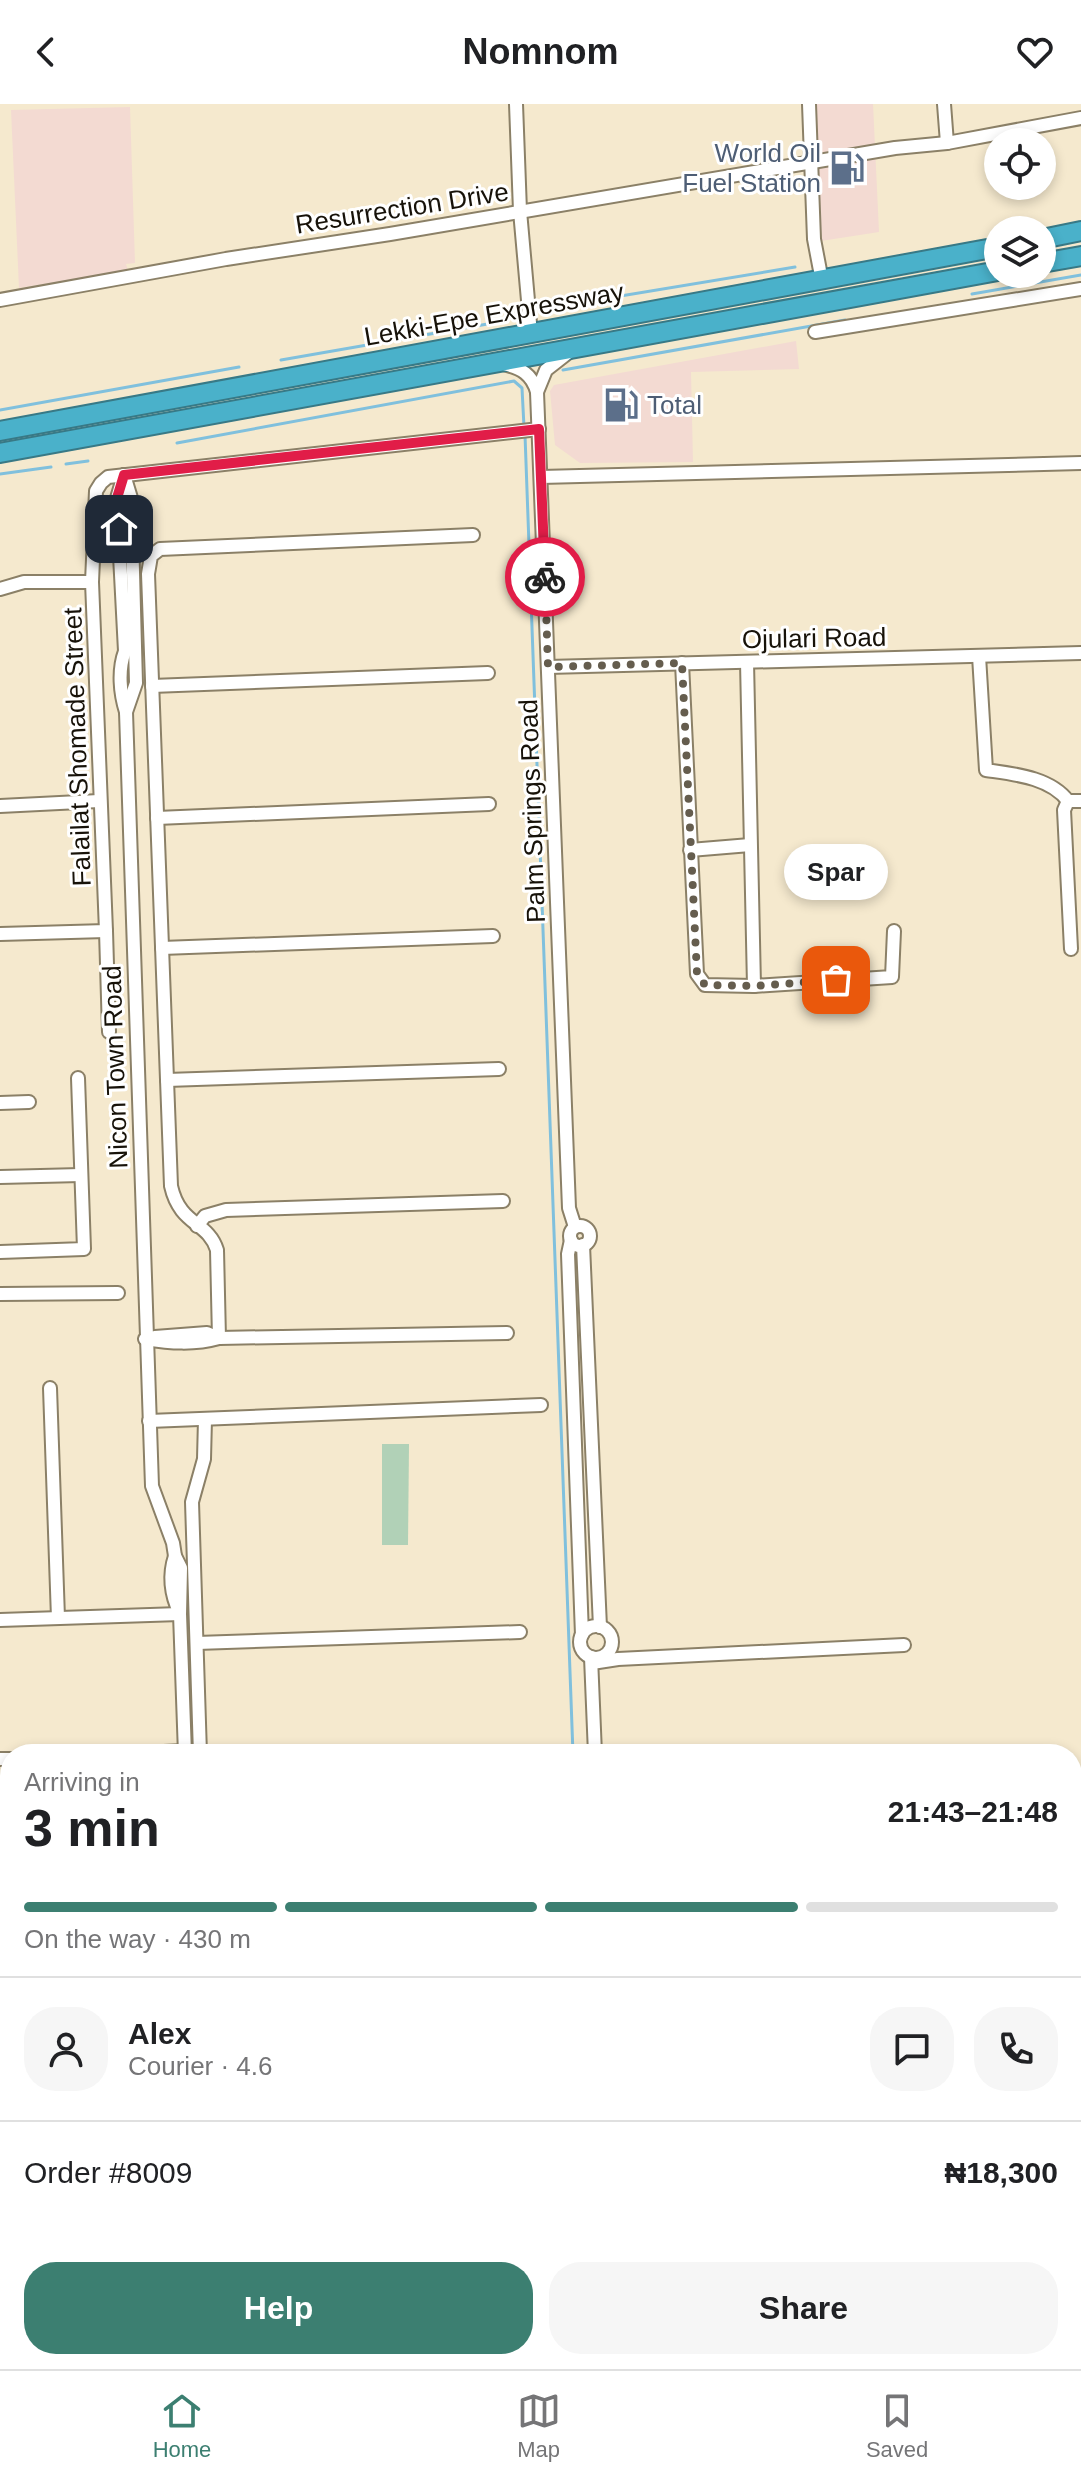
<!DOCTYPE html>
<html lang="en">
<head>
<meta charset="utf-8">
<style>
  body { margin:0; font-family:Helvetica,sans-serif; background:#f6f6f6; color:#202124; height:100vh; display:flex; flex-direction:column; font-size:30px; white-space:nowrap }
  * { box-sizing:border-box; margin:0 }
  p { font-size:26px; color:#757577 }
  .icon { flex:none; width:44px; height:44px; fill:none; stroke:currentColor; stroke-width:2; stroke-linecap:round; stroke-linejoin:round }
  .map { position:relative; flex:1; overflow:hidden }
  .panel { position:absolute; left:0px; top:1640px; width:1082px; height:626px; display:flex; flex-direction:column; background:#fff; border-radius:32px 32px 0 0; box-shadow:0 4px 12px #0003 }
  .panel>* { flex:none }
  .buttons { position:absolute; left:984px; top:24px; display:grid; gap:16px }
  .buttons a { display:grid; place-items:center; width:72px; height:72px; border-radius:50%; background:#fff; box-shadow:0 4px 12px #0003; font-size:40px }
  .pin { position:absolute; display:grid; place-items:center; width:68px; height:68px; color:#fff; margin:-34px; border-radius:16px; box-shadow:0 4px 12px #0006 }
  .courier { position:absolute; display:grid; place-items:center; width:80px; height:80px; margin:-40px; border:6px solid #e11d48; border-radius:50%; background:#fff; color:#222; box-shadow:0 2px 10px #0007 }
  .bubble { position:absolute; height:56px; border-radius:28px; background:#fff; box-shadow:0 4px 12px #0003; font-size:26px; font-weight:700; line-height:56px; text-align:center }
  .summary em { font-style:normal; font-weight:700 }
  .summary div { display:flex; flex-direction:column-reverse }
  .summary { display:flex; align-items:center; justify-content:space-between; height:136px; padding:0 24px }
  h1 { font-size:52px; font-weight:700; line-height:60px }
  .bar { display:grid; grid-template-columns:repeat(4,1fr); gap:12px 8px; align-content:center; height:96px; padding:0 24px }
  .bar i { height:10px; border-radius:6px; background:#e0e0e0 }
  .bar .selected { background:#3c7f71 }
  .bar p { grid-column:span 4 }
  .line { display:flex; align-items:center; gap:20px; padding:0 24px; border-top:2px solid #e0e0e0 }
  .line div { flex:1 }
  .round { display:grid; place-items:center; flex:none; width:84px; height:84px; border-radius:32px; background:#f6f6f6 }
  .button { display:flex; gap:16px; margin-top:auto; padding:16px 24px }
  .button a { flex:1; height:92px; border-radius:32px; background:#3c7f71; color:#fff; font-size:32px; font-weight:700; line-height:92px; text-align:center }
  .button a+a { background:#f6f6f6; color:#202124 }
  header { display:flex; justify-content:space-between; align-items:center; height:104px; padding:0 24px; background:#fff; font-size:36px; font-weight:700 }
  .dock { display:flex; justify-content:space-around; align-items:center; height:112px; border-top:2px solid #e0e0e0; background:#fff; font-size:22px; color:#757577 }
  .dock a { display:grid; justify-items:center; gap:4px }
  .dock .selected { color:#3c7f71 }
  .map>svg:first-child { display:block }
  .commercial { fill:#f3dad2 }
  .green { fill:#b1d1b7 }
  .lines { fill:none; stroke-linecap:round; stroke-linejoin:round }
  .stream { stroke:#80c0dd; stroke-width:3 }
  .minor-casing { stroke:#8b8067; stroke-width:16 }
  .highway-casing { stroke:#387986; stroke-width:22 }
  .minor { stroke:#fff; stroke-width:12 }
  .highway { stroke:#4ab1ca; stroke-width:18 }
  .done { stroke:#655d4e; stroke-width:8; stroke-dasharray:0 14.4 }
  .route { stroke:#e11d48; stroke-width:10 }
  .labels { text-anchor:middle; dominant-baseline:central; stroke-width:6; stroke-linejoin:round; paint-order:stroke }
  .service-label { font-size:26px; fill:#4e5e75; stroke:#fff; text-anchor:end }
  .street-label { font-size:26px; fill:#171209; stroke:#fff }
</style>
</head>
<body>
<header><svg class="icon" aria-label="back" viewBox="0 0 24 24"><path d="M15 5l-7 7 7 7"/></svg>Nomnom<svg class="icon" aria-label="heart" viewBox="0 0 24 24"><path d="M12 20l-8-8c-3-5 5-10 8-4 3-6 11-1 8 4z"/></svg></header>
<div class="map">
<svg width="1081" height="2265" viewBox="0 0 1081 2265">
  <rect width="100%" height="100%" fill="#f5e9ce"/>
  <g class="commercial">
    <path d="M 816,0 L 873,0 L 879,128 L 821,137 Z"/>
    <path d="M 130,3 L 135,159 L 126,160 L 128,167 L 19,184 L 11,6 Z"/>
    <path d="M 796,237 L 799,265 L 691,268 L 693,358 L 580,359 L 555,341 L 550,287 L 554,281 Z"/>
  </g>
  <g class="green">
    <path d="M 382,1340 L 409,1340 L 408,1441 L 382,1441 Z"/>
    <path d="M 400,2256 L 588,2256 L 588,2265 L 381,2265 Z"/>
  </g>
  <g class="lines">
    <g class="stream">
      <path d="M 972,190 L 1081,171"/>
      <path d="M 542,205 L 795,163"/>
      <path d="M 281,256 L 499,218 L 519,209"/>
      <path d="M 563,266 L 845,216"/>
      <path d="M 0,306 L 239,263"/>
      <path d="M 525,331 L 573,1650"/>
      <path d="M 177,339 L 514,277 L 522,284 L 524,323"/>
      <path d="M 66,360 L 88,357"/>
      <path d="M 0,370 L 51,363"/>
      <path d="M 594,2256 L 594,2265"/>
    </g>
    <g class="minor-casing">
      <g id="minor">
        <path d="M 516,0 L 520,107 L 531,230"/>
        <path d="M 809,0 L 814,135 L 822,177"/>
        <path d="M 944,0 L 947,39"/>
        <path d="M 0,196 L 226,155 L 390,130 L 895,44 L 947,39 L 1081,14"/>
        <path d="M 815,228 L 1081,185"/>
        <path d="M 503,260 C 521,264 532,270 537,288 L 569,1104 L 575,1123"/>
        <path d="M 537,288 L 546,266 L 569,248"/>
        <path d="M 124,371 L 117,394 L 125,547 C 118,566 120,589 126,608 L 152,1382 L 173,1439 L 175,1452 L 181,1464 L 180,1510 L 185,1650"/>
        <path d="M 124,371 L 131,394 L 136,579 L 126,608"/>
        <path d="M 541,373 L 1081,359"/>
        <path d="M 0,485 L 24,478 L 92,478"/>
        <path d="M 979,552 L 986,666 C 1013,670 1050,673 1068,697 L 1081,697"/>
        <path d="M 747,558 L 754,882 L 892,873 L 894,827"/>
        <path d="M 682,559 L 697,870 L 705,881 L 754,882"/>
        <path d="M 548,563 L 1081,549"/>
        <path d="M 152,582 L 488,569"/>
        <path d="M 1068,697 L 1064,706 L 1071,845"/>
        <path d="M 0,702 L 99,697"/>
        <path d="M 157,714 L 489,700"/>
        <path d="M 690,746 L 750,741"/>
        <path d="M 106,827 L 109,928"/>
        <path d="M 0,830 L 106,827 L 92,478 L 96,387 L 101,379 L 108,373 L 539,325"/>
        <path d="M 162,844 L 493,832"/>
        <path d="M 167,976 L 499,965"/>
        <path d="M 0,999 L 29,998"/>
        <path d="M 0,1073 L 81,1071"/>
        <path d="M 197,1122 L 205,1112 L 226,1106 L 503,1097"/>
        <circle cx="580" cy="1132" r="10"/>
        <path d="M 571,1136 L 568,1150 L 582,1531"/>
        <path d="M 583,1141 L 600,1523"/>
        <path d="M 0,1148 L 84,1145 L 78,974"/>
        <path d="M 0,1190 L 118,1189"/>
        <path d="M 155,1233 L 207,1229 L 219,1234"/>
        <path d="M 219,1234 L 217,1146 C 208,1117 180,1122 171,1082 L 148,470 L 151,452 L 160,445 L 473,431"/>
        <path d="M 145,1235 C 170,1239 194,1241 219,1234 L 507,1229"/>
        <path d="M 50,1284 L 58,1514"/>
        <path d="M 149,1317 L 541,1301"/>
        <path d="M 175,1452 C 168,1473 171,1491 180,1510"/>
        <path d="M 0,1516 L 180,1510"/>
        <circle cx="596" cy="1538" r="16"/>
        <path d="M 197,1539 L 520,1528"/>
        <path d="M 591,1553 L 595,1650"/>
        <path d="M 592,1559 L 618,1555 L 904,1541"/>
        <path d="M 120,1650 L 185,1647"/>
        <path d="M 200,1650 L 192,1398 L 204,1355 L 205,1315"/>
        <path d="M 0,1655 L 10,1655"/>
        <path d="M 1072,1673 L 1081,1679"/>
        <path d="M 0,1797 L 10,1796"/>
        <path d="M 1072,1804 L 1081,1803"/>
        <path d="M 0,1949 L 10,1949"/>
        <path d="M 0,2082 L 10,2082"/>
        <path d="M 1072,2183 L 1081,2180"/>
        <path d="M 0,2209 L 10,2209"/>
        <path d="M 207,2256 L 207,2265"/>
        <path d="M 222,2256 L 222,2265"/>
        <path d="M 619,2256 L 619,2265"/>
        <path d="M 965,2256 L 967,2265"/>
        <path d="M 990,2256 L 992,2265"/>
        <path d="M 820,2265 L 849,2256"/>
      </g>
    </g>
    <g class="highway-casing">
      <g id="highway">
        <path d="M 1042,135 L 1081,127"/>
        <path d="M 1042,159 L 1081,152"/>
        <path d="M 0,327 L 998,143"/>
        <path d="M 0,349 L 998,167"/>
      </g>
    </g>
    <use href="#minor" class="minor"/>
    <use href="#highway" class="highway"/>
  </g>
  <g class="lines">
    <path class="done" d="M 545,473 L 548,563 L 682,559 L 697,870 L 705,881 L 754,882 L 836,876"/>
    <path class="route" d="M 119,425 L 117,394 L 124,371 L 539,325 L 545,473"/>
  </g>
  <defs>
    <g id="fuel-bare" transform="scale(2.76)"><path d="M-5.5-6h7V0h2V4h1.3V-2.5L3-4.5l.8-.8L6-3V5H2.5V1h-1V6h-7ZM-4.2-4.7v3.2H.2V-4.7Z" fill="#5c6f8a" stroke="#fff" stroke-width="2.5" paint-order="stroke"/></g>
  </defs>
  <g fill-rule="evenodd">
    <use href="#fuel-bare" x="847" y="64"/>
    <use href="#fuel-bare" x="621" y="301"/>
  </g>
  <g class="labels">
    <g class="service-label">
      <text x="821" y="49">World Oil<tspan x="821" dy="30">Fuel Station</tspan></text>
      <text x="647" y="301" text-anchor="start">Total</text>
    </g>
    <g class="street-label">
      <text transform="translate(402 104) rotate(-9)">Resurrection Drive</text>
      <text transform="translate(494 210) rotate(-10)">Lekki-Epe Expressway</text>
      <text transform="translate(814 534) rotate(-1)">Ojulari Road</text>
      <text transform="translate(77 643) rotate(-92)">Falailat Shomade Street</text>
      <text transform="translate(532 707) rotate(-92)">Palm Springs Road</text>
      <text transform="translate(115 963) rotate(-92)">Nicon Town Road</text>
    </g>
  </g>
</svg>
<div class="buttons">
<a><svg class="icon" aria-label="locate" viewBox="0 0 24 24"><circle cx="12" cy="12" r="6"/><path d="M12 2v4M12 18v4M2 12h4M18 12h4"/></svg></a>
<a><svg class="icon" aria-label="layers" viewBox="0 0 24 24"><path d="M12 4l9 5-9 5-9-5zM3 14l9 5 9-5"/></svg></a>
</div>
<div class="pin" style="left:836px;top:876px;background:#ea580c"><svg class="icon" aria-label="bag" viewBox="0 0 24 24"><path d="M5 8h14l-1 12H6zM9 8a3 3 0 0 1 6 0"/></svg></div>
<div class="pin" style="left:119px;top:425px;background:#1f2937"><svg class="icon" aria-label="home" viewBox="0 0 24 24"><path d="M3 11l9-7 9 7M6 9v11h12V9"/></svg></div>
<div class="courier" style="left:545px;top:473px"><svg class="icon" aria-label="bike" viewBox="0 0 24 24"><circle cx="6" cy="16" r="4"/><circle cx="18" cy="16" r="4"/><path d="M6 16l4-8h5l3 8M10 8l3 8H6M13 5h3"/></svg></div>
<div class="bubble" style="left:784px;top:740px;width:104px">Spar</div>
<section class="panel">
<div class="summary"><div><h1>3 min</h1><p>Arriving in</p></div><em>21:43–21:48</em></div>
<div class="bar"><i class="selected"></i><i class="selected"></i><i class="selected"></i><i></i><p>On the way · 430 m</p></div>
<div class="line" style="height:144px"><a class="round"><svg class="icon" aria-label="person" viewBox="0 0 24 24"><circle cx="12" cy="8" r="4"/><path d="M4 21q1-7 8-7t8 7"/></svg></a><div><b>Alex</b><p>Courier · 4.6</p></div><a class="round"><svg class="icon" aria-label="chat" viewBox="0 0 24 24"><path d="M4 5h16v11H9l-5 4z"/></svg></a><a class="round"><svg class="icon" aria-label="phone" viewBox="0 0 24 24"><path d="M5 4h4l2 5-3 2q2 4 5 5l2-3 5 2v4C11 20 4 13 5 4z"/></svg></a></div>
<div class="line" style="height:104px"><div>Order #8009</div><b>₦18,300</b></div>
<div class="button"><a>Help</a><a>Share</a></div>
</section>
</div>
<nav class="dock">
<a class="selected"><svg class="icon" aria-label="home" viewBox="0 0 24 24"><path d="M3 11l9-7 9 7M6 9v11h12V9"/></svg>Home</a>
<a><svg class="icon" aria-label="map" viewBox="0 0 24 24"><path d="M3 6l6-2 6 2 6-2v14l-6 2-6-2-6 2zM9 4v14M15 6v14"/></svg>Map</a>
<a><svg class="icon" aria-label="saved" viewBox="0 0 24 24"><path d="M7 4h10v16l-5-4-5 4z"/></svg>Saved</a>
</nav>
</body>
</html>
